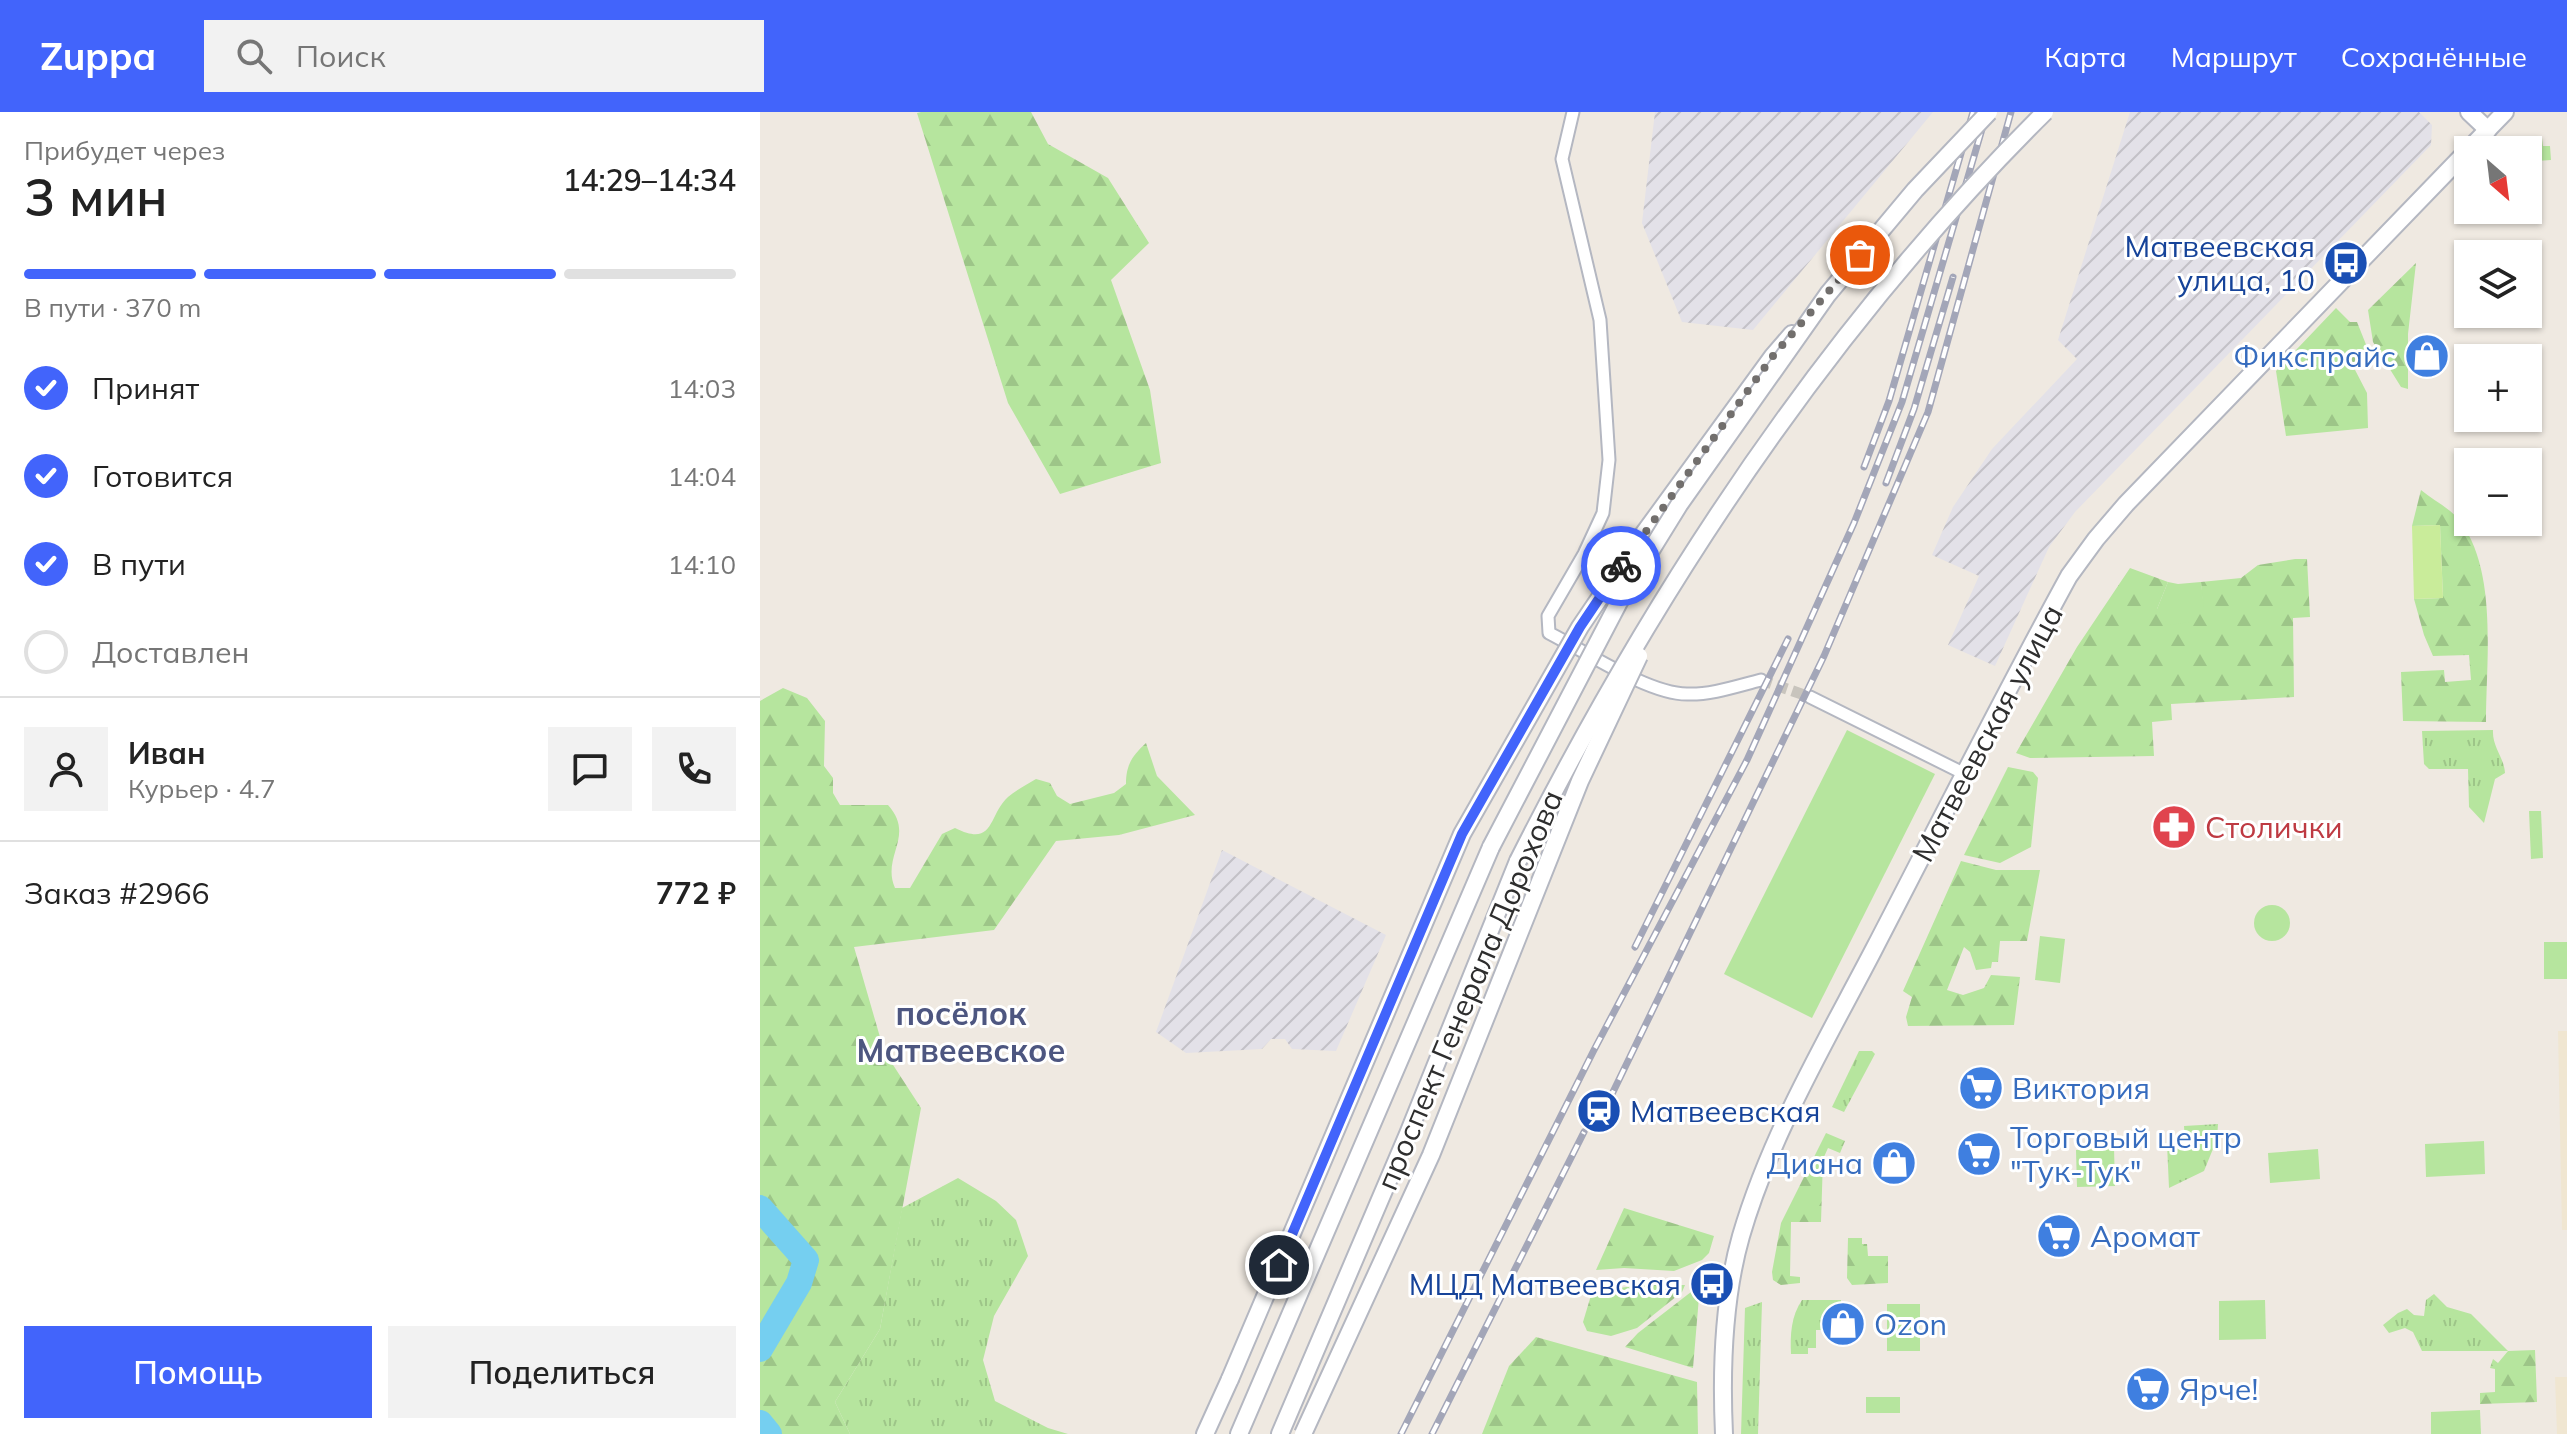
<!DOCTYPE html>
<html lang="ru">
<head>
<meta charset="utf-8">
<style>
  body { margin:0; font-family:Mulish,sans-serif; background:#f2f2f2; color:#222; height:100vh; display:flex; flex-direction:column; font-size:30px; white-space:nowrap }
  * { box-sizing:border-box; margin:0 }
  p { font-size:26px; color:#767676 }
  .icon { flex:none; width:44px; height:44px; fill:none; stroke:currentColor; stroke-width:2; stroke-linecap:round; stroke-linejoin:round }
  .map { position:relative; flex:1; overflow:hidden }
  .details { display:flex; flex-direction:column; background:#fff; width:760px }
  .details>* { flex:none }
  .needle { width:52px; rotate:152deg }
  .fabs { position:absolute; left:1694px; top:24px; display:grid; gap:16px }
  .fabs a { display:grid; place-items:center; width:88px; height:88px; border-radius:0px; background:#fff; box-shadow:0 2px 6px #0004; font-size:40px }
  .pin { position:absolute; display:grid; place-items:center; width:68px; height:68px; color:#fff; margin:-34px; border:4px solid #fff; border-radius:50%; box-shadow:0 2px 8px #0007 }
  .courier { position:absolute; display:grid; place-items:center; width:80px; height:80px; margin:-40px; border:6px solid #4264fb; border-radius:50%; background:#fff; color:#222; box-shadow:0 2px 10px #0007 }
  .summary em { font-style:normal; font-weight:600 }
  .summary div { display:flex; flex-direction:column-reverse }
  .summary { display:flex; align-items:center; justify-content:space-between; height:136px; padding:0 24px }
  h1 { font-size:52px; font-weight:600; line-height:60px }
  .bar { display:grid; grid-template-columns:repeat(4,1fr); gap:12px 8px; align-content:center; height:96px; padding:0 24px }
  .bar i { height:10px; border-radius:6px; background:#e0e0e0 }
  .bar .on { background:#4264fb }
  .bar p { grid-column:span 4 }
  .line { display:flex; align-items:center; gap:20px; padding:0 24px; border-top:2px solid #e0e0e0 }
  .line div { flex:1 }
  .round { display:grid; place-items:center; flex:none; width:84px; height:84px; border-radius:0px; background:#f2f2f2 }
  ol { padding:0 24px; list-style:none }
  li { display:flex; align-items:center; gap:24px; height:88px }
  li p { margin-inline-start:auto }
  li .icon { padding:8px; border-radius:50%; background:#4264fb; color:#fff; stroke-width:4 }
  li:last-child { color:#767676 }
  li i { width:44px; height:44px; border:4px solid #e0e0e0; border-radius:50% }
  .primary-button { display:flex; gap:16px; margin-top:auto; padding:16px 24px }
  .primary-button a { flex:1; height:92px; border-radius:0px; background:#4264fb; color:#fff; font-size:32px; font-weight:600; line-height:92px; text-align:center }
  .primary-button a+a { background:#f2f2f2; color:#222 }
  header { display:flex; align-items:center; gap:48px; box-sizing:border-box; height:112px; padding:0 40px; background:#4264fb; color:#fff }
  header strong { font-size:38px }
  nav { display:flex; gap:44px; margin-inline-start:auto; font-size:28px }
  .search { width:560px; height:72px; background:#f2f2f2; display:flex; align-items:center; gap:20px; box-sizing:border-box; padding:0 28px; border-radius:0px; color:#767676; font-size:30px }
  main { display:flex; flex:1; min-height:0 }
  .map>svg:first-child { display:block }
  .industrial { fill:url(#industrial-furrows) }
  .education { fill:#f0e6d1 }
  .grass { fill:url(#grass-tufts) }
  .forest { fill:url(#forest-firs) }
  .park { fill:#b6e59e }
  .pitch { fill:#c9ec9a }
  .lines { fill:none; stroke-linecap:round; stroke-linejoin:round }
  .river { stroke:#75cff0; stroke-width:26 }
  .street-tunnel { stroke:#c8c4bd; stroke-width:11; stroke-dasharray:11 5.5; stroke-linecap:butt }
  .street-casing { stroke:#b4b7c1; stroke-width:15 }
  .secondary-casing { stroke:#b4b7c1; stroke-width:20 }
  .street { stroke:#fff; stroke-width:11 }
  .secondary { stroke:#fff; stroke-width:16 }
  .rail-casing { stroke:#a3a6b8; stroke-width:7 }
  .rail { stroke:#fff; stroke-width:4; stroke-dasharray:12; stroke-linecap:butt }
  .secondary-bridge-casing { stroke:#b4b7c1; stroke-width:20; stroke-linecap:butt }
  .secondary-bridge { stroke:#fff; stroke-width:16 }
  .done { stroke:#726f6d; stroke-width:8; stroke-dasharray:0 14.4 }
  .route { stroke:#4264fb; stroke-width:10 }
  .labels { text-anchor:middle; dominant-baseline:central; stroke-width:6; stroke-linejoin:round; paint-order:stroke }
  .transit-label { font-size:30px; fill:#164399; stroke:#fff; text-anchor:end }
  .shop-label { font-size:30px; fill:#366cbe; stroke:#fff; text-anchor:start }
  .street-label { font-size:30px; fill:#2e2e2e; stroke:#fff }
  .health-label { font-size:30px; fill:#be3a42; stroke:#fff; text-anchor:start }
  .neighbourhood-label { font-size:32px; font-weight:bold; fill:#4d5680; stroke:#fff }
</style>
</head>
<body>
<header>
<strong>Zuppa</strong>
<div class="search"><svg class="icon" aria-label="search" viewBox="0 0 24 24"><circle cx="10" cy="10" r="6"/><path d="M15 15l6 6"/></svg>Поиск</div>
<nav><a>Карта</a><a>Маршрут</a><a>Сохранённые</a></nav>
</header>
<main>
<section class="details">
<div class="summary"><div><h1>3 мин</h1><p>Прибудет через</p></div><em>14:29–14:34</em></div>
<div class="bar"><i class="on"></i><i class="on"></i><i class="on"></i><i></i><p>В пути · 370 m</p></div>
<ol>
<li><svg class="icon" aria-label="check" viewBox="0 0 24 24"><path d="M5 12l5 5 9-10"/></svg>Принят<p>14:03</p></li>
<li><svg class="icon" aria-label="check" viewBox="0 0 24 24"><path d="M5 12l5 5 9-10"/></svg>Готовится<p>14:04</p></li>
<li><svg class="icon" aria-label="check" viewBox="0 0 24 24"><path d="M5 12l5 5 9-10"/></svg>В пути<p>14:10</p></li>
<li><i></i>Доставлен</li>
</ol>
<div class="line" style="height:144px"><a class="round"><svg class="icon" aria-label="person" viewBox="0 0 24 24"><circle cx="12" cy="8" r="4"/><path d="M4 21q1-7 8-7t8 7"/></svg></a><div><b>Иван</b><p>Курьер · 4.7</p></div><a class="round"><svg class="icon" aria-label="chat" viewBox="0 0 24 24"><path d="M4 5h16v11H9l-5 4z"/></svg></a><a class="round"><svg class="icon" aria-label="phone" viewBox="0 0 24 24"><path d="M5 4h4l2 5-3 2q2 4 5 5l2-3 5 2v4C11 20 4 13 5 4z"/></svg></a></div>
<div class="line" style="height:104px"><div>Заказ #2966</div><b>772 ₽</b></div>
<div class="primary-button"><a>Помощь</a><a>Поделиться</a></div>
</section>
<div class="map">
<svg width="1807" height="1322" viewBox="0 0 1807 1322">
  <defs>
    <pattern id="industrial-furrows" width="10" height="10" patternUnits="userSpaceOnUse" patternTransform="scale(2)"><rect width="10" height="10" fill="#e3e1e8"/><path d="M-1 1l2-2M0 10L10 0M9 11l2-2" fill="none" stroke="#c3c1c7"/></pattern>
    <pattern id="grass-tufts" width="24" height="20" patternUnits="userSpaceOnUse" patternTransform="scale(2)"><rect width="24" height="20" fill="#b6e59e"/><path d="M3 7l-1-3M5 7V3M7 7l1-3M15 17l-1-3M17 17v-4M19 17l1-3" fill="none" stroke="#9dc588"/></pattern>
    <pattern id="forest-firs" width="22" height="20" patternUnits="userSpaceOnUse" patternTransform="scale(2)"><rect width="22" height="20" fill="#b6e59e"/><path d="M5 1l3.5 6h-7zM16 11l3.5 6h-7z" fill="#9dc588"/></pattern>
  </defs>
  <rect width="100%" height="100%" fill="#efe9e1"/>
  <g class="industrial">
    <path d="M 895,0 L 1173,0 L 993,218 L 922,210 L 882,111 Z"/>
    <path d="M 1370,0 L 1659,0 L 1672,13 L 1671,33 L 1315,400 L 1289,435 L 1235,554 L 1188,533 L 1219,464 L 1172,443 L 1193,395 L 1232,337 L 1317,247 L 1298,228 Z"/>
    <path d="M 462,738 L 626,823 L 576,939 L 532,937 L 525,927 L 511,927 L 502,937 L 426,941 L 396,920 Z"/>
  </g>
  <g class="education">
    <path d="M 1798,919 L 1807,919 L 1807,1118 L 1802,1118 Z"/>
    <path d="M 1795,1265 L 1807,1265 L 1807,1322 L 1797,1322 Z"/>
  </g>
  <g class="grass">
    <path d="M 1733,618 C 1732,635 1744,645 1745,661 L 1735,667 L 1724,711 L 1709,695 L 1708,657 L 1669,657 L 1664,652 L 1662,619 Z"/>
    <path d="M 1099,939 L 1112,939 L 1115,942 L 1084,1000 L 1072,995 Z"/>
    <path d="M 1458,1012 L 1457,1027 L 1444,1059 L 1409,1076 L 1407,1032 L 1425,1029 L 1424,1014 Z"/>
    <path d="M 198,1066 L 236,1089 L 256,1108 L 268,1144 L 234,1204 L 223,1248 L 235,1289 L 288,1316 L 308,1322 L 90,1322 L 75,1290 L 120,1217 L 142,1096 Z"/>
    <path d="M 1674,1182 L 1687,1195 L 1711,1202 L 1748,1239 L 1662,1239 L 1653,1220 L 1645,1216 L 1629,1221 L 1623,1213 L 1638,1201 L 1647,1197 L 1654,1203 L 1664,1204 L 1666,1188 Z"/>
    <path d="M 1042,1188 L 1081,1188 L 1081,1208 L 1072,1209 L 1073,1218 L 1056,1218 L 1056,1236 L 1048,1236 L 1048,1242 L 1031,1242 C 1030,1223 1031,1204 1042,1188 Z"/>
    <path d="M 1002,1190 L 998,1322 L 981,1322 L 985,1196 Z"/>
  </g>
  <g class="forest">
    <path d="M 161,0 L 271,0 L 288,32 L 348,66 L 389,131 L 351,168 L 390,278 L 401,351 L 300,382 L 248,291 L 157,1 Z"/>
    <path d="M 1782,26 L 1783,34 L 1790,34 L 1791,48 L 1777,49 L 1778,65 L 1768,65 L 1768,38 Z"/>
    <path d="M 1656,151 L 1648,222 L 1648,277 L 1641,275 L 1613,230 L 1608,198 Z"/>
    <path d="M 1576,196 L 1590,210 L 1597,210 L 1611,245 L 1593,254 L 1607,281 L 1608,316 L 1526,324 L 1516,259 Z"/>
    <path d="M 1661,378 C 1673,388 1691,397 1700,409 C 1738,460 1726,548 1726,610 L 1643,609 L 1641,560 L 1684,558 L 1685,570 L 1711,568 L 1709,543 L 1673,544 L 1664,523 L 1654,487 L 1683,486 L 1680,413 L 1652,414 Z"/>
    <path d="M 1535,447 L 1547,447 L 1550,505 L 1533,506 L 1534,585 L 1411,592 L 1412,608 L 1392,610 L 1394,644 L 1270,646 L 1256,641 L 1317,535 L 1370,456 L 1408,470 L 1397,497 L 1443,496 L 1441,470 L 1481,466 L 1498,453 Z"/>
    <path d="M 23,576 L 47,586 L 65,609 L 64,654 L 73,666 L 73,681 L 80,693 L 128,693 C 156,724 121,744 135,776 L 150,776 L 182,722 L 195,716 C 235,736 228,703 248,685 C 256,678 266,673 276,667 L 290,671 L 297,684 L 310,692 L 354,681 L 366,672 C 366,653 372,644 386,631 L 397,664 L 435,703 L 359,723 L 296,729 L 234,818 L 94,835 L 124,939 L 161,996 L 120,1217 L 75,1290 L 90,1322 L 0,1322 L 0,589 Z"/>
    <path d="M 1248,655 L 1273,660 L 1278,666 L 1271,735 L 1240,751 L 1204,743 Z"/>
    <path d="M 1201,749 L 1236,758 L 1280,758 L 1267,829 L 1240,829 L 1238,850 L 1232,850 L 1231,856 L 1216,858 L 1210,840 L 1204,835 L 1187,878 L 1203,883 L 1224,876 L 1231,863 L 1260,865 L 1254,913 L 1148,914 L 1146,905 L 1152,885 L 1143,879 Z"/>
    <path d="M 1066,1021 L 1085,1029 L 1080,1041 L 1068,1036 L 1063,1047 L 1061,1110 L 1031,1110 L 1030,1164 L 1040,1165 L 1040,1171 L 1021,1173 L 1013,1168 L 1012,1160 L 1021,1111 Z"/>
    <path d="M 864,1096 L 954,1124 L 949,1141 L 942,1148 L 914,1159 L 864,1156 L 836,1158 Z"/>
    <path d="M 1088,1126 L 1102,1126 L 1102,1132 L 1107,1132 L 1108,1144 L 1128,1144 L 1128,1171 L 1092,1173 L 1087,1166 Z"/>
    <path d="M 880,1173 L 925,1173 L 922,1180 L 877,1216 L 851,1224 L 827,1219 L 823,1210 L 832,1180 Z"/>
    <path d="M 940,1173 L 933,1256 L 865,1235 L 878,1221 Z"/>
    <path d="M 776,1225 L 937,1270 L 938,1322 L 722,1322 L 749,1254 Z"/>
    <path d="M 1775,1238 L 1777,1290 L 1720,1292 L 1720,1281 L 1735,1280 L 1735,1257 L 1730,1256 L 1733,1247 L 1738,1251 L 1748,1239 Z"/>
  </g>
  <g class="park">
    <path d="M 1408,470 L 1418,472 L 1441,470 L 1444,496 L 1431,510 L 1408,513 L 1397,497 Z"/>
    <path d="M 1087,618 L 1175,662 L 1052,906 L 964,862 Z"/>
    <path d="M 1769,699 L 1781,699 L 1783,746 L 1771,747 Z"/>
    <circle cx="1512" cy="811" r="18"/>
    <path d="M 1280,824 L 1305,827 L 1300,871 L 1275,868 Z"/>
    <rect x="1784" y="830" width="23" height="37"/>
    <path d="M 1724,1029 L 1725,1062 L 1666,1065 L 1665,1032 Z"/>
    <path d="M 1354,1036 L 1355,1074 L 1317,1075 L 1316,1038 Z"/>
    <path d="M 1558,1037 L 1560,1067 L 1510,1071 L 1508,1041 Z"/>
    <path d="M 1505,1188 L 1506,1227 L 1459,1228 L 1459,1189 Z"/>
    <rect x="1127" y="1192" width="33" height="47"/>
    <rect x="1106" y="1285" width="34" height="16"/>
    <path d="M 1720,1298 L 1721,1322 L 1671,1322 L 1671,1300 Z"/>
  </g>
  <path class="pitch" d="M 1680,413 L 1683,486 L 1654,487 L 1652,414 Z"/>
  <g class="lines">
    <g class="river">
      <path d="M 0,1096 L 46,1148 L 39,1171 L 0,1237"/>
      <path d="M 0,1311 L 9,1322"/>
    </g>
    <path class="street-tunnel" d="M 1001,568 L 1050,585"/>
    <g class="street-casing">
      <g id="street">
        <path d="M 813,0 L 802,47 L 840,208 L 849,348 L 843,401 L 824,442 L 788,504 L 789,521 C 825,539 888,582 927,582 C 951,583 977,574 1001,568"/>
        <path d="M 1050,585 L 1205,662"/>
      </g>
    </g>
    <g class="secondary-casing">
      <g id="secondary">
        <path d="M 1709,0 L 1728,18"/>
        <path d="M 1708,38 L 1745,0"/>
        <path d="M 879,428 L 1013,244 L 1032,222"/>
        <path d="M 445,1322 L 470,1267"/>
        <path d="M 479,1322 L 731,735"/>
        <path d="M 520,1322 L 648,1022 L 758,749"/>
        <path d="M 964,1322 C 961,1257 963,1187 981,1124 C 1010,1024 1065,931 1113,839 C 1178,714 1241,588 1309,464 L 1336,427 L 1366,392 L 1708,38"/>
      </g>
    </g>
    <use href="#street" class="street"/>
    <use href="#secondary" class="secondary"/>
    <g class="rail-casing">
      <g id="rail">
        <path d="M 1104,355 L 1129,289 L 1213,0"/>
        <path d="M 1126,371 L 1154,297 L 1193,165"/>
        <path d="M 875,835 L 1028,527"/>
        <path d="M 838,1011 L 1064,544 L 1168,300 L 1251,0"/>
        <path d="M 641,1322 L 834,938 L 987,648 L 1094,411 L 1142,290 L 1227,0"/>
        <path d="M 672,1322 L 824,1020"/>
      </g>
    </g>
    <use href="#rail" class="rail"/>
    <g class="secondary-bridge-casing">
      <g id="secondary-bridge">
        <path d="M 731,735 L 859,490 L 919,393 L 1068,182 L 1155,78 L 1229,0"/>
        <path d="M 758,749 C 896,475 1067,216 1285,0"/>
        <path d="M 470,1267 L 702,722 L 820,515 L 879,428"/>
        <path d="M 543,1322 L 671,1043 L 820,669 L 879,544"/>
      </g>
    </g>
    <use href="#secondary-bridge" class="secondary-bridge"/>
  </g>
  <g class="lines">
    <path class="done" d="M 861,454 L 1013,244 L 1100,143"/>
    <path class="route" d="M 519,1153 L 702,722 L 820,515 L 861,454"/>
  </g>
  <defs>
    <g id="bus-disc" transform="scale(2.3)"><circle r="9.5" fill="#1a4fb4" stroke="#fff"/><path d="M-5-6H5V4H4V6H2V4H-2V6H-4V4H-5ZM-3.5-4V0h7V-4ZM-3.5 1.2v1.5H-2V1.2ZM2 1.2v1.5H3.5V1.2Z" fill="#fff"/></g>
    <g id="shop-disc" transform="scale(2.3)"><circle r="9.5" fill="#3f7fe0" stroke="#fff"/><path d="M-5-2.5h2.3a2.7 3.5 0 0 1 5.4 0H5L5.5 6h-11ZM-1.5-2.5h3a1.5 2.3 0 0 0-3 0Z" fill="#fff"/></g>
    <g id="pharmacy-disc" transform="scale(2.3)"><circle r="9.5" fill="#e0444e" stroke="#fff"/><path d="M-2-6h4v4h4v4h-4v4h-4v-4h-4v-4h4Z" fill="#fff"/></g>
    <g id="supermarket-disc" transform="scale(2.3)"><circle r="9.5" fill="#3f7fe0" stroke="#fff"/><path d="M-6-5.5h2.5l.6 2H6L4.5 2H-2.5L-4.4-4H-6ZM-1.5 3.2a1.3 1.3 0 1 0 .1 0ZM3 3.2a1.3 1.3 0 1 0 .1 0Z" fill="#fff"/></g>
    <g id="station-disc" transform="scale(2.3)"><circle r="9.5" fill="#1a4fb4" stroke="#fff"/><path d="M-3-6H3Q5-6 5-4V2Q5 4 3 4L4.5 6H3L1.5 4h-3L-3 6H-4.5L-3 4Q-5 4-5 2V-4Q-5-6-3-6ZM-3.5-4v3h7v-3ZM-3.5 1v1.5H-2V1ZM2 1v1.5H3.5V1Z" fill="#fff"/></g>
  </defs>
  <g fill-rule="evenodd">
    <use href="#bus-disc" x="1586" y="151"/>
    <use href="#shop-disc" x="1667" y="244"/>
    <use href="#pharmacy-disc" x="1414" y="715"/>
    <use href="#supermarket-disc" x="1221" y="976"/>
    <use href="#station-disc" x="839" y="999"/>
    <use href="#supermarket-disc" x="1219" y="1042"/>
    <use href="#shop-disc" x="1134" y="1051"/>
    <use href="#supermarket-disc" x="1299" y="1124"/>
    <use href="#bus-disc" x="952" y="1172"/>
    <use href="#shop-disc" x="1083" y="1212"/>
    <use href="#supermarket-disc" x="1388" y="1277"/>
  </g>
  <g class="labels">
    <g class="transit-label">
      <text x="1555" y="134">Матвеевская<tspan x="1555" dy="34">улица, 10</tspan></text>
      <text x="870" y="999" text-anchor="start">Матвеевская</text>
      <text x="921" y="1172">МЦД Матвеевская</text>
    </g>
    <g class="shop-label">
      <text x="1636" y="244" text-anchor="end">Фикспрайс</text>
      <text x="1252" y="976">Виктория</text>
      <text x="1250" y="1025">Торговый центр<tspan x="1250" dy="34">"Тук-Тук"</tspan></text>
      <text x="1103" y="1051" text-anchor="end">Диана</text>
      <text x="1330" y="1124">Аромат</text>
      <text x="1114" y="1212">Ozon</text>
      <text x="1419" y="1277">Ярче!</text>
    </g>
    <g class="street-label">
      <text transform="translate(1227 621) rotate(-62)">Матвеевская улица</text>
      <text transform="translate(709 878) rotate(-67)">проспект Генерала Дорохова</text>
    </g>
    <g class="health-label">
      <text x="1445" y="715">Столички</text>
    </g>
    <g class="neighbourhood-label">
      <text x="201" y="901">посёлок<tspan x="201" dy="37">Матвеевское</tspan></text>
    </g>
  </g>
</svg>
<div class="fabs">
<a><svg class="needle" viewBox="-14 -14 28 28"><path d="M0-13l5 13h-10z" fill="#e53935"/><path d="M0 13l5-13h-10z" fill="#767676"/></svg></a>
<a><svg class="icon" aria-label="layers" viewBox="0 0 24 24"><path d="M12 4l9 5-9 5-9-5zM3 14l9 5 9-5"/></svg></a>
<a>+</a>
<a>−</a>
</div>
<div class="pin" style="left:1100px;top:143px;background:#ea580c"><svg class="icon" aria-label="bag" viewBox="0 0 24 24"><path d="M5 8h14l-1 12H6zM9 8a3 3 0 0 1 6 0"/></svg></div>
<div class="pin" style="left:519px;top:1153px;background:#1f2937"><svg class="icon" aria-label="home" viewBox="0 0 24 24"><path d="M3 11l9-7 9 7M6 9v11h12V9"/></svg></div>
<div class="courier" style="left:861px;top:454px"><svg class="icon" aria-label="bike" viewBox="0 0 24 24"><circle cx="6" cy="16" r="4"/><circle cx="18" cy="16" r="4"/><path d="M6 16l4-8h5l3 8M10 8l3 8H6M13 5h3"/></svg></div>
</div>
</main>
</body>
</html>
